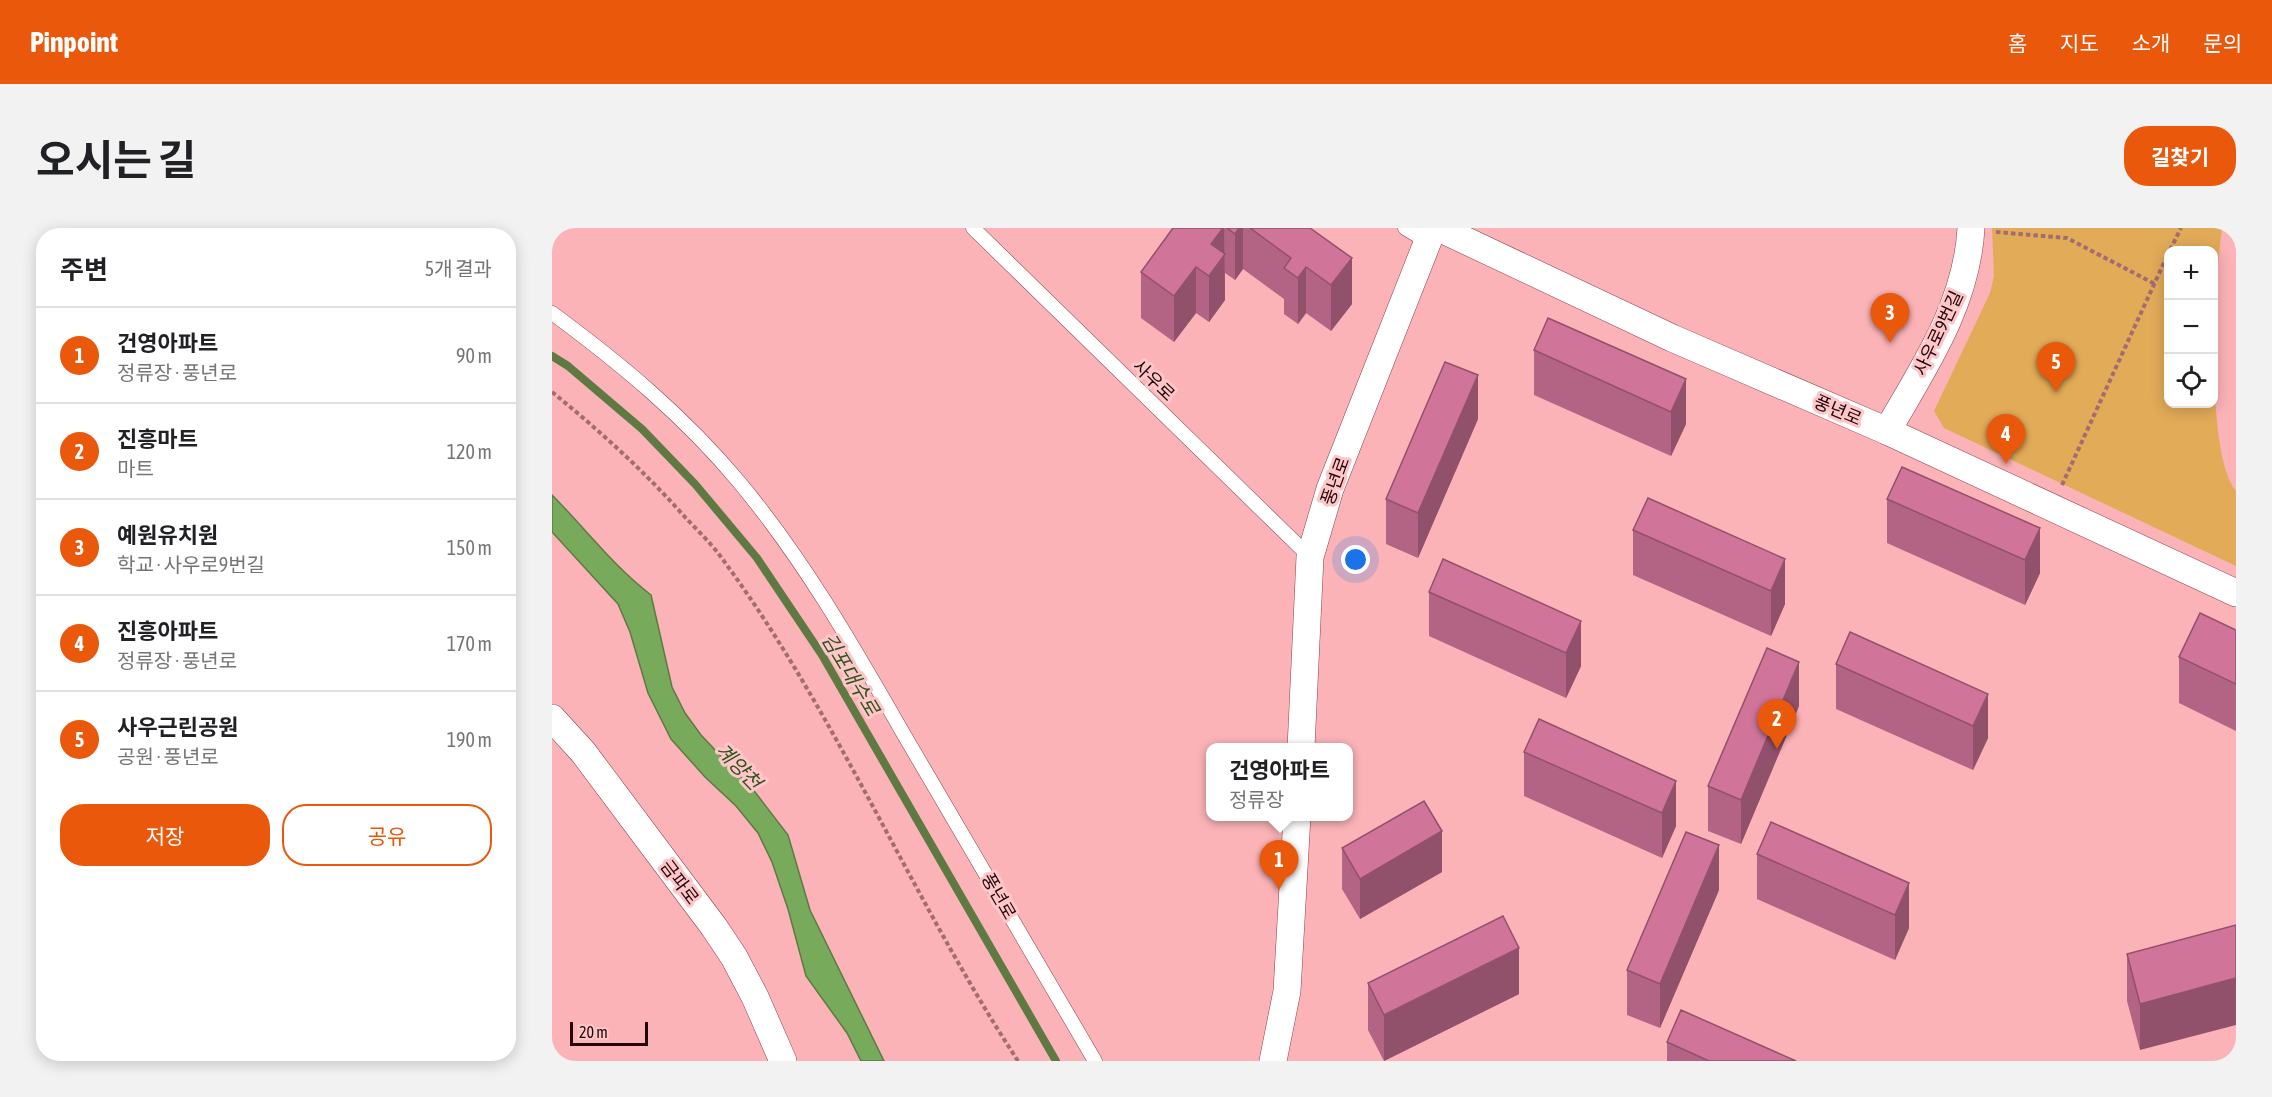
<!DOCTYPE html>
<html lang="ko">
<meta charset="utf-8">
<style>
:root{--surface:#fff;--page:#f2f2f2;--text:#202124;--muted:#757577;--line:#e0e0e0;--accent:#ea580c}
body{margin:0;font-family:"Asap Condensed","Noto Sans KR",sans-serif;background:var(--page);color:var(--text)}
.controls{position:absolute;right:18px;top:18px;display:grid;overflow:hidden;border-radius:12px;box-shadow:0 3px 15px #0003}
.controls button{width:54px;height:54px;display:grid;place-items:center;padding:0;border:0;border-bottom:2px solid var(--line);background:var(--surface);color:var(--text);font:30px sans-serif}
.scale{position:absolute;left:18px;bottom:15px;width:78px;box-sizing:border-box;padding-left:6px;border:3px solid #240609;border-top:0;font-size:16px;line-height:21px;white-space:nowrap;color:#240609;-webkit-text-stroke:4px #fdc6c8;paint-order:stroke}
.you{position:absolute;left:804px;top:332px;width:21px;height:21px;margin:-15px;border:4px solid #fff;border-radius:50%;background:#1a73e8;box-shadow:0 0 0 9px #1a73e833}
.badge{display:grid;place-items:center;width:39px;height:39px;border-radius:50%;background:var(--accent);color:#fff;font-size:20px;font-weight:700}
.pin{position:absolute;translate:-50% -50px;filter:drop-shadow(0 2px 3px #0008)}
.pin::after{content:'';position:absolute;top:32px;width:21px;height:18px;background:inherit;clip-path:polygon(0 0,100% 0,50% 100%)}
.popup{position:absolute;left:654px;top:515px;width:147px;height:78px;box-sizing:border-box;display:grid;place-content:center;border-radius:12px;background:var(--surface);filter:drop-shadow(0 2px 4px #0005);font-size:20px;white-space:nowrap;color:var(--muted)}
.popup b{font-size:22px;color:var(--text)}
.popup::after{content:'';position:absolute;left:50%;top:100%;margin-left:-12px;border:12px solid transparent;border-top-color:var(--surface)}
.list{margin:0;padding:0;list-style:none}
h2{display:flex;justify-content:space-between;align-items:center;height:78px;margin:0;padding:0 24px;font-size:26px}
h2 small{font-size:20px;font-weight:400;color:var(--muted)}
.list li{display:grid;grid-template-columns:39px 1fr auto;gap:18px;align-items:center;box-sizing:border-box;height:96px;padding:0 24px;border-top:2px solid var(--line)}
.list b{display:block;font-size:22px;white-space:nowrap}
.list p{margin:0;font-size:20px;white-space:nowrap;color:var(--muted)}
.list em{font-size:20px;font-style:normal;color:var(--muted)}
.actions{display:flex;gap:12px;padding:18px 24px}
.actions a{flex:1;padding:14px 0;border:2px solid var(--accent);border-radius:24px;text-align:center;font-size:21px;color:var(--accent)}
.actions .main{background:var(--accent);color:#fff}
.icon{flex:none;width:33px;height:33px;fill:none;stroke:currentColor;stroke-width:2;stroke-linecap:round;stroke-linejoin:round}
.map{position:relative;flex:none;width:1684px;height:833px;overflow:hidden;border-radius:24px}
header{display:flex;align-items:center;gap:36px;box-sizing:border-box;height:84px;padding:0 30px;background:var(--accent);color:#fff}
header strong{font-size:28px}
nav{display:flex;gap:33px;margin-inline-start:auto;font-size:21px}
.intro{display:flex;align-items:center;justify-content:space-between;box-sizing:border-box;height:144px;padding:0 36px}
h1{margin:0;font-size:42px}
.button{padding:15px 27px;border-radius:24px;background:var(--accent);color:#fff;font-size:21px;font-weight:700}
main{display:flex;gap:36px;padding:0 36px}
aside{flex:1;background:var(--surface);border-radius:24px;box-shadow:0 3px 15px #0003}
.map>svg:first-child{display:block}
.green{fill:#e2ab58}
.water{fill:#77ab5b;stroke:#5e7a42;stroke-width:1.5}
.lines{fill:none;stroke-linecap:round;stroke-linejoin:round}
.stream{stroke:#5e7a42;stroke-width:8}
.service-casing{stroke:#8d3f48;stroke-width:15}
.minor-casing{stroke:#8d3f48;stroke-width:28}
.path{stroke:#a36c70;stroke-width:4;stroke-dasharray:4.5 3;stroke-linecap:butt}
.service{stroke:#fff;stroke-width:14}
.minor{stroke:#fff;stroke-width:27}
.wall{fill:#b36484}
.shaded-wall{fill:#92516b}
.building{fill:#d07499;stroke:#92516b;stroke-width:1.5}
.labels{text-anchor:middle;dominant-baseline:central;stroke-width:6;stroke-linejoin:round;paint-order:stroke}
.street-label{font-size:18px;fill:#240609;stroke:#fdc6c8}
.water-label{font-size:20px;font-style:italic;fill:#31531c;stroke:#fdc6c8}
</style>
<header>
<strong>Pinpoint</strong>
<nav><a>홈</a><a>지도</a><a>소개</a><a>문의</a></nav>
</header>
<div class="intro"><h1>오시는 길</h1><a class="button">길찾기</a></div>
<main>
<aside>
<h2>주변<small>5개 결과</small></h2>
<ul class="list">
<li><span class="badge">1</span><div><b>건영아파트</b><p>정류장 · 풍년로</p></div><em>90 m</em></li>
<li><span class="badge">2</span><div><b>진흥마트</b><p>마트</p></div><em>120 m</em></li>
<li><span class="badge">3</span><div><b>예원유치원</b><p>학교 · 사우로9번길</p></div><em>150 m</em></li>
<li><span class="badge">4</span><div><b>진흥아파트</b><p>정류장 · 풍년로</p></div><em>170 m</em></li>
<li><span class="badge">5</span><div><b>사우근린공원</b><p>공원 · 풍년로</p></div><em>190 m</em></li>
</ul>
<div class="actions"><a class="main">저장</a><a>공유</a></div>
</aside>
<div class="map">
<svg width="1684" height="833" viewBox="0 0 1684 833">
<rect width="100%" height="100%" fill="#fbb3b7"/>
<!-- green -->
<path class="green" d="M1440,0H1670L1662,71V22H1616V176H1662V152C1664,181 1666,241 1684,263V338L1392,200L1382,183L1438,65L1442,48Z"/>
<!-- water -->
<path class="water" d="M0,267C33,300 61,338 99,367L120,459L133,485L149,507L203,564L236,607L258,682L332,833H309L295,805L254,748L236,681L220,634L206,605L184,578L153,549L119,511L96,465L78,404L66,376L0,304Z"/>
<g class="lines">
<!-- stream -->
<polyline class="stream" points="0,128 16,138 90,201 143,256 205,330 270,427 504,833"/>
<!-- service casing -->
<g class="service-casing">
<g id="service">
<polyline points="421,0 758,329"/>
<polyline points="853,0 876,14"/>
<path d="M0,85C69,136 132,188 187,254C252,332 301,418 351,505C415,614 479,724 543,833"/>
</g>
</g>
<!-- minor casing -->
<g class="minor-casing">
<g id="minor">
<polyline points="887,0 1120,110 1335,203 1684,365"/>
<path d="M1335,203C1372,139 1415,76 1419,0"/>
<polyline points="0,490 31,524 162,699 182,729 203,769 231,833"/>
<polyline points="749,520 758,329 778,261 881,0"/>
<polyline points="721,833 735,763 745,588"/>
</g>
</g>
<!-- path -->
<g class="path">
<polyline points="1444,4 1515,10 1603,56"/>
<polyline points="1618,22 1629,0"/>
<path d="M0,164C47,202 92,243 132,288C143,300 156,312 166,325C284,483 358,668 466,833"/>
<polyline points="1510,257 1616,26"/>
</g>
<!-- service -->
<use href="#service" class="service"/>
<!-- minor -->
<use href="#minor" class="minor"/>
</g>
<!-- wall -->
<g class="wall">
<polygon points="621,0 758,0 800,76 779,103 754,85 746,96 732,86 732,71 691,41 683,52 673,45 673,72 657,94 644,85 622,114 589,90 589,44"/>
<polygon points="982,122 1134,151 1134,196 1119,228 982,167"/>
<polygon points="926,191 866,330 834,316 834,271"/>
<polygon points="1335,271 1488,300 1488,345 1473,377 1335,315"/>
<polygon points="1081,302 1233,331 1233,376 1219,408 1081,347"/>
<polygon points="877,364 1029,393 1029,438 1014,470 877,408"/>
<polygon points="1684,402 1684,503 1627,475 1627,429"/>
<polygon points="1284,436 1436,466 1436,510 1421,542 1284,481"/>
<polygon points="1247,478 1189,616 1156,603 1156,558"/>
<polygon points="972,524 1124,553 1124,598 1110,630 972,568"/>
<polygon points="790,620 890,644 808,691 790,661"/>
<polygon points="1205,626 1357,655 1357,700 1343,732 1205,671"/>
<polygon points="1167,662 1108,800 1075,787 1075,742"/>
<polygon points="1684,697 1588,822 1575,773 1575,726"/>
<polygon points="816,755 967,766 832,833 816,802"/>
<polygon points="1115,814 1244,833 1115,833"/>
</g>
<!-- shaded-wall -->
<g class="shaded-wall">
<polygon points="671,0 672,0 673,72 657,94 657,48 659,16"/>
<polygon points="687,0 691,0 691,41 683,52 683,6"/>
<polygon points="800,30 800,76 779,103 779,57"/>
<polygon points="644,39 644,85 622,114 622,68"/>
<polygon points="754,39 754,85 746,96 746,50"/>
<polygon points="926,147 926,191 866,330 866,285"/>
<polygon points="1134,151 1134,196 1119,228 1119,184"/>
<polygon points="1488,300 1488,345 1473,377 1473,332"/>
<polygon points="1233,331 1233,376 1219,408 1219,363"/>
<polygon points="1029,393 1029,438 1014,470 1014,425"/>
<polygon points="1247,434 1247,478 1189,616 1189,572"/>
<polygon points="1436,466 1436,510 1421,542 1421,498"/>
<polygon points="1124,553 1124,598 1110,630 1110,585"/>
<polygon points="890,603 890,644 808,691 808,651"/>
<polygon points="1167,617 1167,662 1108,800 1108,756"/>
<polygon points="1357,655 1357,700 1343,732 1343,687"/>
<polygon points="967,720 967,766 832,833 832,787"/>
<polygon points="1684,750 1684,797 1588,822 1588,776"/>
</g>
<!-- building -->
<g class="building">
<polygon points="621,0 671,0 659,16 673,26 657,48 644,39 622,68 589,44"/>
<polygon points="675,0 687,0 683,6"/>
<polygon points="698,0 758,0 800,30 779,57 754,39 746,50 732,40 739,30"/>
<polygon points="996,90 1134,151 1119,184 982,122"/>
<polygon points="893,134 926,147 866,285 834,271"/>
<polygon points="1350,239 1488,300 1473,332 1335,271"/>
<polygon points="1096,270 1233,331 1219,363 1081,302"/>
<polygon points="891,331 1029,393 1014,425 877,364"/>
<polygon points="1648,385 1684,402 1684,456 1627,429"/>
<polygon points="1298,404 1436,466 1421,498 1284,436"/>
<polygon points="1215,420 1247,434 1189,572 1156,558"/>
<polygon points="987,491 1124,553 1110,585 972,524"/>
<polygon points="872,573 890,603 808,651 790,620"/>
<polygon points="1219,594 1357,655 1343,687 1205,626"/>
<polygon points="1134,604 1167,617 1108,756 1075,742"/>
<polygon points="951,688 967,720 832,787 816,755"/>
<polygon points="1684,697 1684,750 1588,776 1575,726"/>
<polygon points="1129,782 1244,833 1157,833 1115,814"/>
</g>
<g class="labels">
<!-- street labels -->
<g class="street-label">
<text transform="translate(1386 105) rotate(-65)">사우로9번길</text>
<text transform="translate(602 152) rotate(44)">사우로</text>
<text transform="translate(1286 182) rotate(23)">풍년로</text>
<text transform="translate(783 253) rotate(-70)">풍년로</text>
<text transform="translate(128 654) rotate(53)">금파로</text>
<text transform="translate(447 668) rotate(60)">풍년로</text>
</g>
<!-- water labels -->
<g class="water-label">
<text transform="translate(299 446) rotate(59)">김포대수로</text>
<text transform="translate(187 538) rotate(46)">계양천</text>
</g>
</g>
</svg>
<div class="controls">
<button>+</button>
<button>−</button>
<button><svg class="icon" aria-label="locate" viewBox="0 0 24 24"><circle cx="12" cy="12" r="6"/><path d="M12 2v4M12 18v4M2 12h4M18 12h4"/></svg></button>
</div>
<div class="scale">20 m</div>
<div class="you"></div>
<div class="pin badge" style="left:727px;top:662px">1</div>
<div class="popup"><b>건영아파트</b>정류장</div>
<div class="pin badge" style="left:1225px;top:521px">2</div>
<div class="pin badge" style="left:1338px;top:115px">3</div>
<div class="pin badge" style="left:1454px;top:236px">4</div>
<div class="pin badge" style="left:1504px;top:164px">5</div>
</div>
</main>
